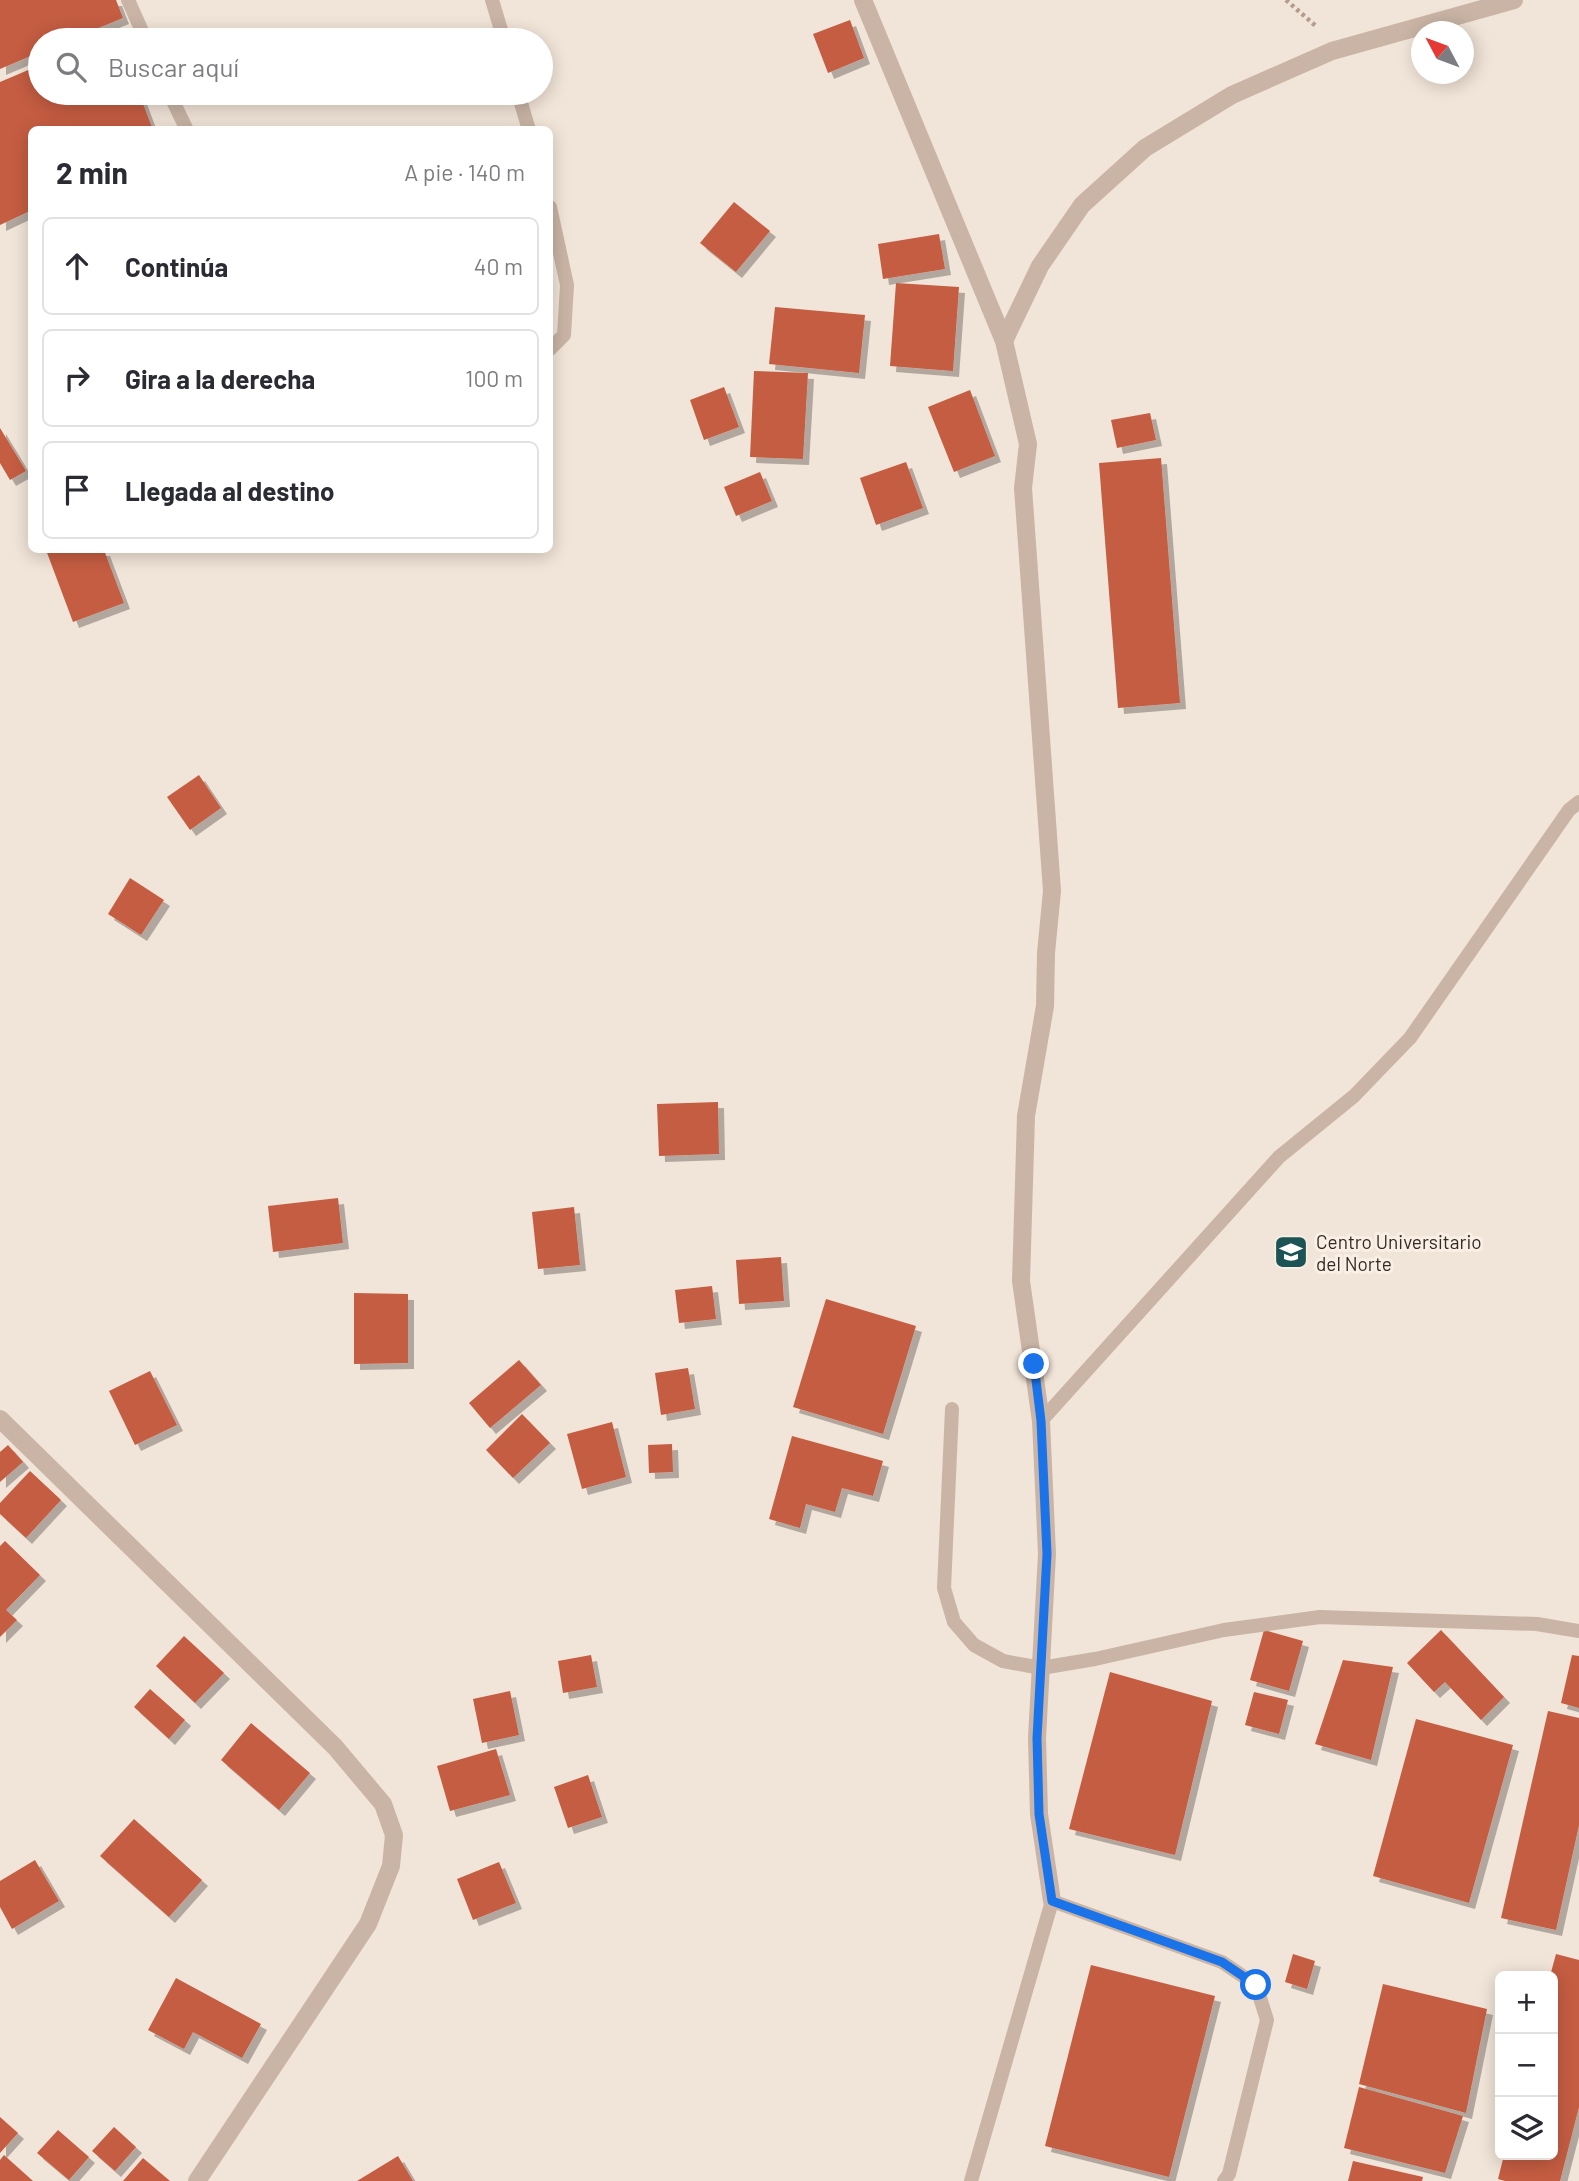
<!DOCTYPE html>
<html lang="es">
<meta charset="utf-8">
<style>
:root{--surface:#fff;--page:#f7f7f7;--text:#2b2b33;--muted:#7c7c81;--line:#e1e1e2}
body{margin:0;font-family:Barlow,sans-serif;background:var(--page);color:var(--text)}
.controls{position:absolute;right:21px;bottom:21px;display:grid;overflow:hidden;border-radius:10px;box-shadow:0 4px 18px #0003}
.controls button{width:63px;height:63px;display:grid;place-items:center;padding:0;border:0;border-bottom:2px solid var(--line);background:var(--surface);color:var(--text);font:35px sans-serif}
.compass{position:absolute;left:1411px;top:21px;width:63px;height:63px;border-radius:50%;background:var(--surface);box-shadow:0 4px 18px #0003;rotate:311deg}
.stop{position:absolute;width:21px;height:21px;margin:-16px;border:5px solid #1a73e8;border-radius:50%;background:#fff}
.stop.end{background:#1a73e8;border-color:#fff;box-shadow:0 2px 7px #0008}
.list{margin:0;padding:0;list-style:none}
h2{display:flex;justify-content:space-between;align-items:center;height:91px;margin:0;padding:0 28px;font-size:30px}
h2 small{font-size:23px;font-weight:400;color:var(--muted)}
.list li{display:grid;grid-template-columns:46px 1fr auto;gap:21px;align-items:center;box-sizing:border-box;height:98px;margin:0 14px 14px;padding:0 14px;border:2px solid var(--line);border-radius:10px}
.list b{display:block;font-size:26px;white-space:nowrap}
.list em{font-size:23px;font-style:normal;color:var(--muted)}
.icon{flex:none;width:38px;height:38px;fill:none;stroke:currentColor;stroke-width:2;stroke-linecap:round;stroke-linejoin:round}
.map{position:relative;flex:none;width:1579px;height:2181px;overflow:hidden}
.search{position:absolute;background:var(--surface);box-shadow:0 4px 18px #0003;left:28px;top:28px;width:525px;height:77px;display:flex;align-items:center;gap:18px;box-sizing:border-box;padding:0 24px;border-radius:38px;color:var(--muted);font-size:26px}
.panel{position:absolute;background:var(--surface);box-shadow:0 4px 18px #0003;left:28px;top:126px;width:525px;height:427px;border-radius:10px}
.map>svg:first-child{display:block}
.building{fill:#c55d42;filter:url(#shadow)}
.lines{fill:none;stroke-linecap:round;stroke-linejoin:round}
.path{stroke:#b49d8f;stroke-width:4.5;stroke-dasharray:3.5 3.5;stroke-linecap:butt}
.service{stroke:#c9b4a5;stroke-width:14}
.minor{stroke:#c9b4a5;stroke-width:18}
.route{stroke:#1a73e8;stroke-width:9}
.labels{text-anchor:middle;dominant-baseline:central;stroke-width:6;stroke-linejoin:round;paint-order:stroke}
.poi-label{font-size:19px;fill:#342a26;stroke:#f9efe4;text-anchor:start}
</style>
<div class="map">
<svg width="1579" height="2181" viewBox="0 0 1579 2181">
<defs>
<filter id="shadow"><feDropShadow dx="6" dy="6" stdDeviation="0" flood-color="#0004"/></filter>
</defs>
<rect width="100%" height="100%" fill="#f1e4d8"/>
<!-- building -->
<g class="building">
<polygon points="0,0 116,0 123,18 69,40 40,40 40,52 0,69"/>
<polygon points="850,20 864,58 828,73 813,34"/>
<polygon points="40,65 40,93 139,93 153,130 32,130 32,210 0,225 0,82"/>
<polygon points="734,202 770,231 736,272 700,243"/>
<polygon points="939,234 945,269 883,279 878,244"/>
<polygon points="896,283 959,287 953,371 890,366"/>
<polygon points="775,307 865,315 859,373 769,364"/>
<polygon points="754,371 808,373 803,459 750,457"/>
<polygon points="724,387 739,427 704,440 690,400"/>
<polygon points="970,390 995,456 954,472 928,407"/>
<polygon points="1150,413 1156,440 1117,448 1111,420"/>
<polygon points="0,428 26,471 10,480 0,463"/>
<polygon points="1161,458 1180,703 1118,708 1099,463"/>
<polygon points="906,462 923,508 876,525 860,478"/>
<polygon points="760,472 772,501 736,516 724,487"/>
<polygon points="46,550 104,550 124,603 73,622"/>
<polygon points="199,775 221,808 190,830 167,797"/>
<polygon points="130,878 164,900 141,935 108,914"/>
<polygon points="718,1102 719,1154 659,1156 657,1104"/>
<polygon points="338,1198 343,1243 273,1252 268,1206"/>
<polygon points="574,1207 580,1265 538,1269 532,1212"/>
<polygon points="781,1257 784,1301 739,1304 736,1260"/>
<polygon points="712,1286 716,1319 679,1323 675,1290"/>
<polygon points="354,1293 408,1294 408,1363 354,1364"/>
<polygon points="826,1299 916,1326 883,1434 793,1407"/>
<polygon points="519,1360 541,1385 490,1428 469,1403"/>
<polygon points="688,1368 695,1409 661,1415 655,1373"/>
<polygon points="150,1371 177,1425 135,1445 109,1391"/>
<polygon points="522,1414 550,1443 513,1478 486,1450"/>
<polygon points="612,1422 626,1477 582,1489 567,1434"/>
<polygon points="792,1436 883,1461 873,1496 842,1488 835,1512 806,1504 800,1528 769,1519"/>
<polygon points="672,1444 673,1472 649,1473 648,1445"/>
<polygon points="8,1445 23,1462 0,1482 0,1452"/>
<polygon points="30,1471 61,1500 26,1538 0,1514 0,1503"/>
<polygon points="5,1541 40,1575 6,1610 17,1620 0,1637 0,1546"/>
<polygon points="1264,1630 1303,1641 1289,1691 1250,1680"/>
<polygon points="1441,1630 1504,1697 1481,1720 1445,1682 1434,1692 1407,1663"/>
<polygon points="184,1636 224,1673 195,1703 156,1666"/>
<polygon points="591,1655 597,1687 563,1693 558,1661"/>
<polygon points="1572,1655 1579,1656 1579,1708 1561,1703"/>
<polygon points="1343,1660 1393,1667 1371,1760 1315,1744"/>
<polygon points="1110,1672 1212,1701 1175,1855 1069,1829"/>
<polygon points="150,1689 185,1720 169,1739 134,1707"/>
<polygon points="510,1691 519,1735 482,1743 473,1699"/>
<polygon points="1254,1692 1288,1700 1279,1734 1245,1725"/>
<polygon points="1548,1711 1579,1718 1579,1825 1556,1930 1501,1918"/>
<polygon points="1416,1719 1513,1745 1469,1903 1373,1876"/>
<polygon points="251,1723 310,1773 279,1810 221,1760"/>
<polygon points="496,1749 510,1795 450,1811 437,1766"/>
<polygon points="588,1775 602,1817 568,1828 554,1787"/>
<polygon points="134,1819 202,1880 169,1917 100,1856"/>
<polygon points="35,1860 59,1901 12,1929 0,1907 0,1881"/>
<polygon points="499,1862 516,1903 473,1920 457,1879"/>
<polygon points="1293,1954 1315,1961 1307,1989 1285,1982"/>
<polygon points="1556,1954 1579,1960 1579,2107 1560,2181 1505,2181 1498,2179 1504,2155 1553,2155 1553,1976 1550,1976"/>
<polygon points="1091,1965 1215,1996 1169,2177 1045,2146"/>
<polygon points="176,1978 261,2024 242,2058 193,2032 184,2049 148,2030"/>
<polygon points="1383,1984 1487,2009 1466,2113 1359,2084"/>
<polygon points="1359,2087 1463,2116 1445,2173 1344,2148"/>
<polygon points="0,2117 18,2133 0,2153"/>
<polygon points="114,2127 136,2147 115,2171 92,2151"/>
<polygon points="58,2130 89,2157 69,2180 37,2153"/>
<polygon points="4,2155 33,2181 0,2181 0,2160"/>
<polygon points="398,2156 413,2181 357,2181"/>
<polygon points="143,2158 170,2181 123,2181"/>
<polygon points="1353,2161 1423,2177 1422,2181 1348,2181"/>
</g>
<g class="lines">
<!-- path -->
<polyline class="path" points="1286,0 1317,27"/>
<!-- service -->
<g class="service">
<polyline points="128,0 146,40"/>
<polyline points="492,0 504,40"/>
<polyline points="169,93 187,130"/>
<polyline points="518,93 529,130"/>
<polyline points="550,207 567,285 564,335 550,349"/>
<polyline points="952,1409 944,1588 954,1622 974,1645 1003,1661 1041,1668 1095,1659 1224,1630 1320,1617 1537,1624 1579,1631"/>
<polyline points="1041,1421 1279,1157 1354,1096 1410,1038 1569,810 1579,802"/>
<polyline points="971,2181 1052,1901 1222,1962 1256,1985 1267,2020 1229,2174 1224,2181"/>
</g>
<!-- minor -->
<g class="minor">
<polyline points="863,0 1004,341 1028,444 1023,488 1052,891 1046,953 1045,1006 1026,1116 1021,1281 1041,1421 1047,1554 1037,1738 1039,1814 1052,1901"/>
<polyline points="1004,341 1040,266 1082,205 1145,148 1232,95 1332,51 1514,0"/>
<polyline points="0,1419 335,1747 383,1804 394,1835 391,1866 368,1924 197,2181"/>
</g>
</g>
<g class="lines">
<!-- route -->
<polyline class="route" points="1034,1364 1041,1421 1047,1554 1037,1738 1039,1814 1052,1901 1222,1962 1256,1985"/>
</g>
<!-- icons -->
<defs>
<g id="university-square" transform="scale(1.75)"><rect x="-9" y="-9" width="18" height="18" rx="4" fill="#1c5355" stroke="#f9efe4"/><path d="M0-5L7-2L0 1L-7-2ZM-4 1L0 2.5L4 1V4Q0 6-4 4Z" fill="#fff"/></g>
</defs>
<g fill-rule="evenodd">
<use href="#university-square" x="1291" y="1252"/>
</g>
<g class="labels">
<!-- poi labels -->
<g class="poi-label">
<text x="1316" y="1241">Centro Universitario<tspan x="1316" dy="22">del Norte</tspan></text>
</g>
</g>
</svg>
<div class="controls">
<button>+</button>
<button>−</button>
<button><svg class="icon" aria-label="layers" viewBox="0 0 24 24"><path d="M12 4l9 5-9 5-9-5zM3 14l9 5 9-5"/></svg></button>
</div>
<svg class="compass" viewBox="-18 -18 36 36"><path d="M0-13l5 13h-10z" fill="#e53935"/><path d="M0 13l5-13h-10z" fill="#7c7c81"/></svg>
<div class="stop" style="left:1256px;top:1985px"></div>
<div class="stop end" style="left:1034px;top:1364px"></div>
<div class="search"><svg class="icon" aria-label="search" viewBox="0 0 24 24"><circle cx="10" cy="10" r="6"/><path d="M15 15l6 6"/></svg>Buscar aquí</div>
<section class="panel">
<h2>2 min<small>A pie · 140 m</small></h2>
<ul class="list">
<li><svg class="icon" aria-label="ahead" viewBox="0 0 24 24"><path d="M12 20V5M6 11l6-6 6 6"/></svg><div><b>Continúa</b></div><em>40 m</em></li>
<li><svg class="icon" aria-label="right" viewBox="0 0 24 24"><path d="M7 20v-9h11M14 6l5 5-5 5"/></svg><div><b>Gira a la derecha</b></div><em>100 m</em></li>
<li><svg class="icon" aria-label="arrive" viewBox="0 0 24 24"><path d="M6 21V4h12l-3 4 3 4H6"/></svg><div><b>Llegada al destino</b></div></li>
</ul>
</section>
</div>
